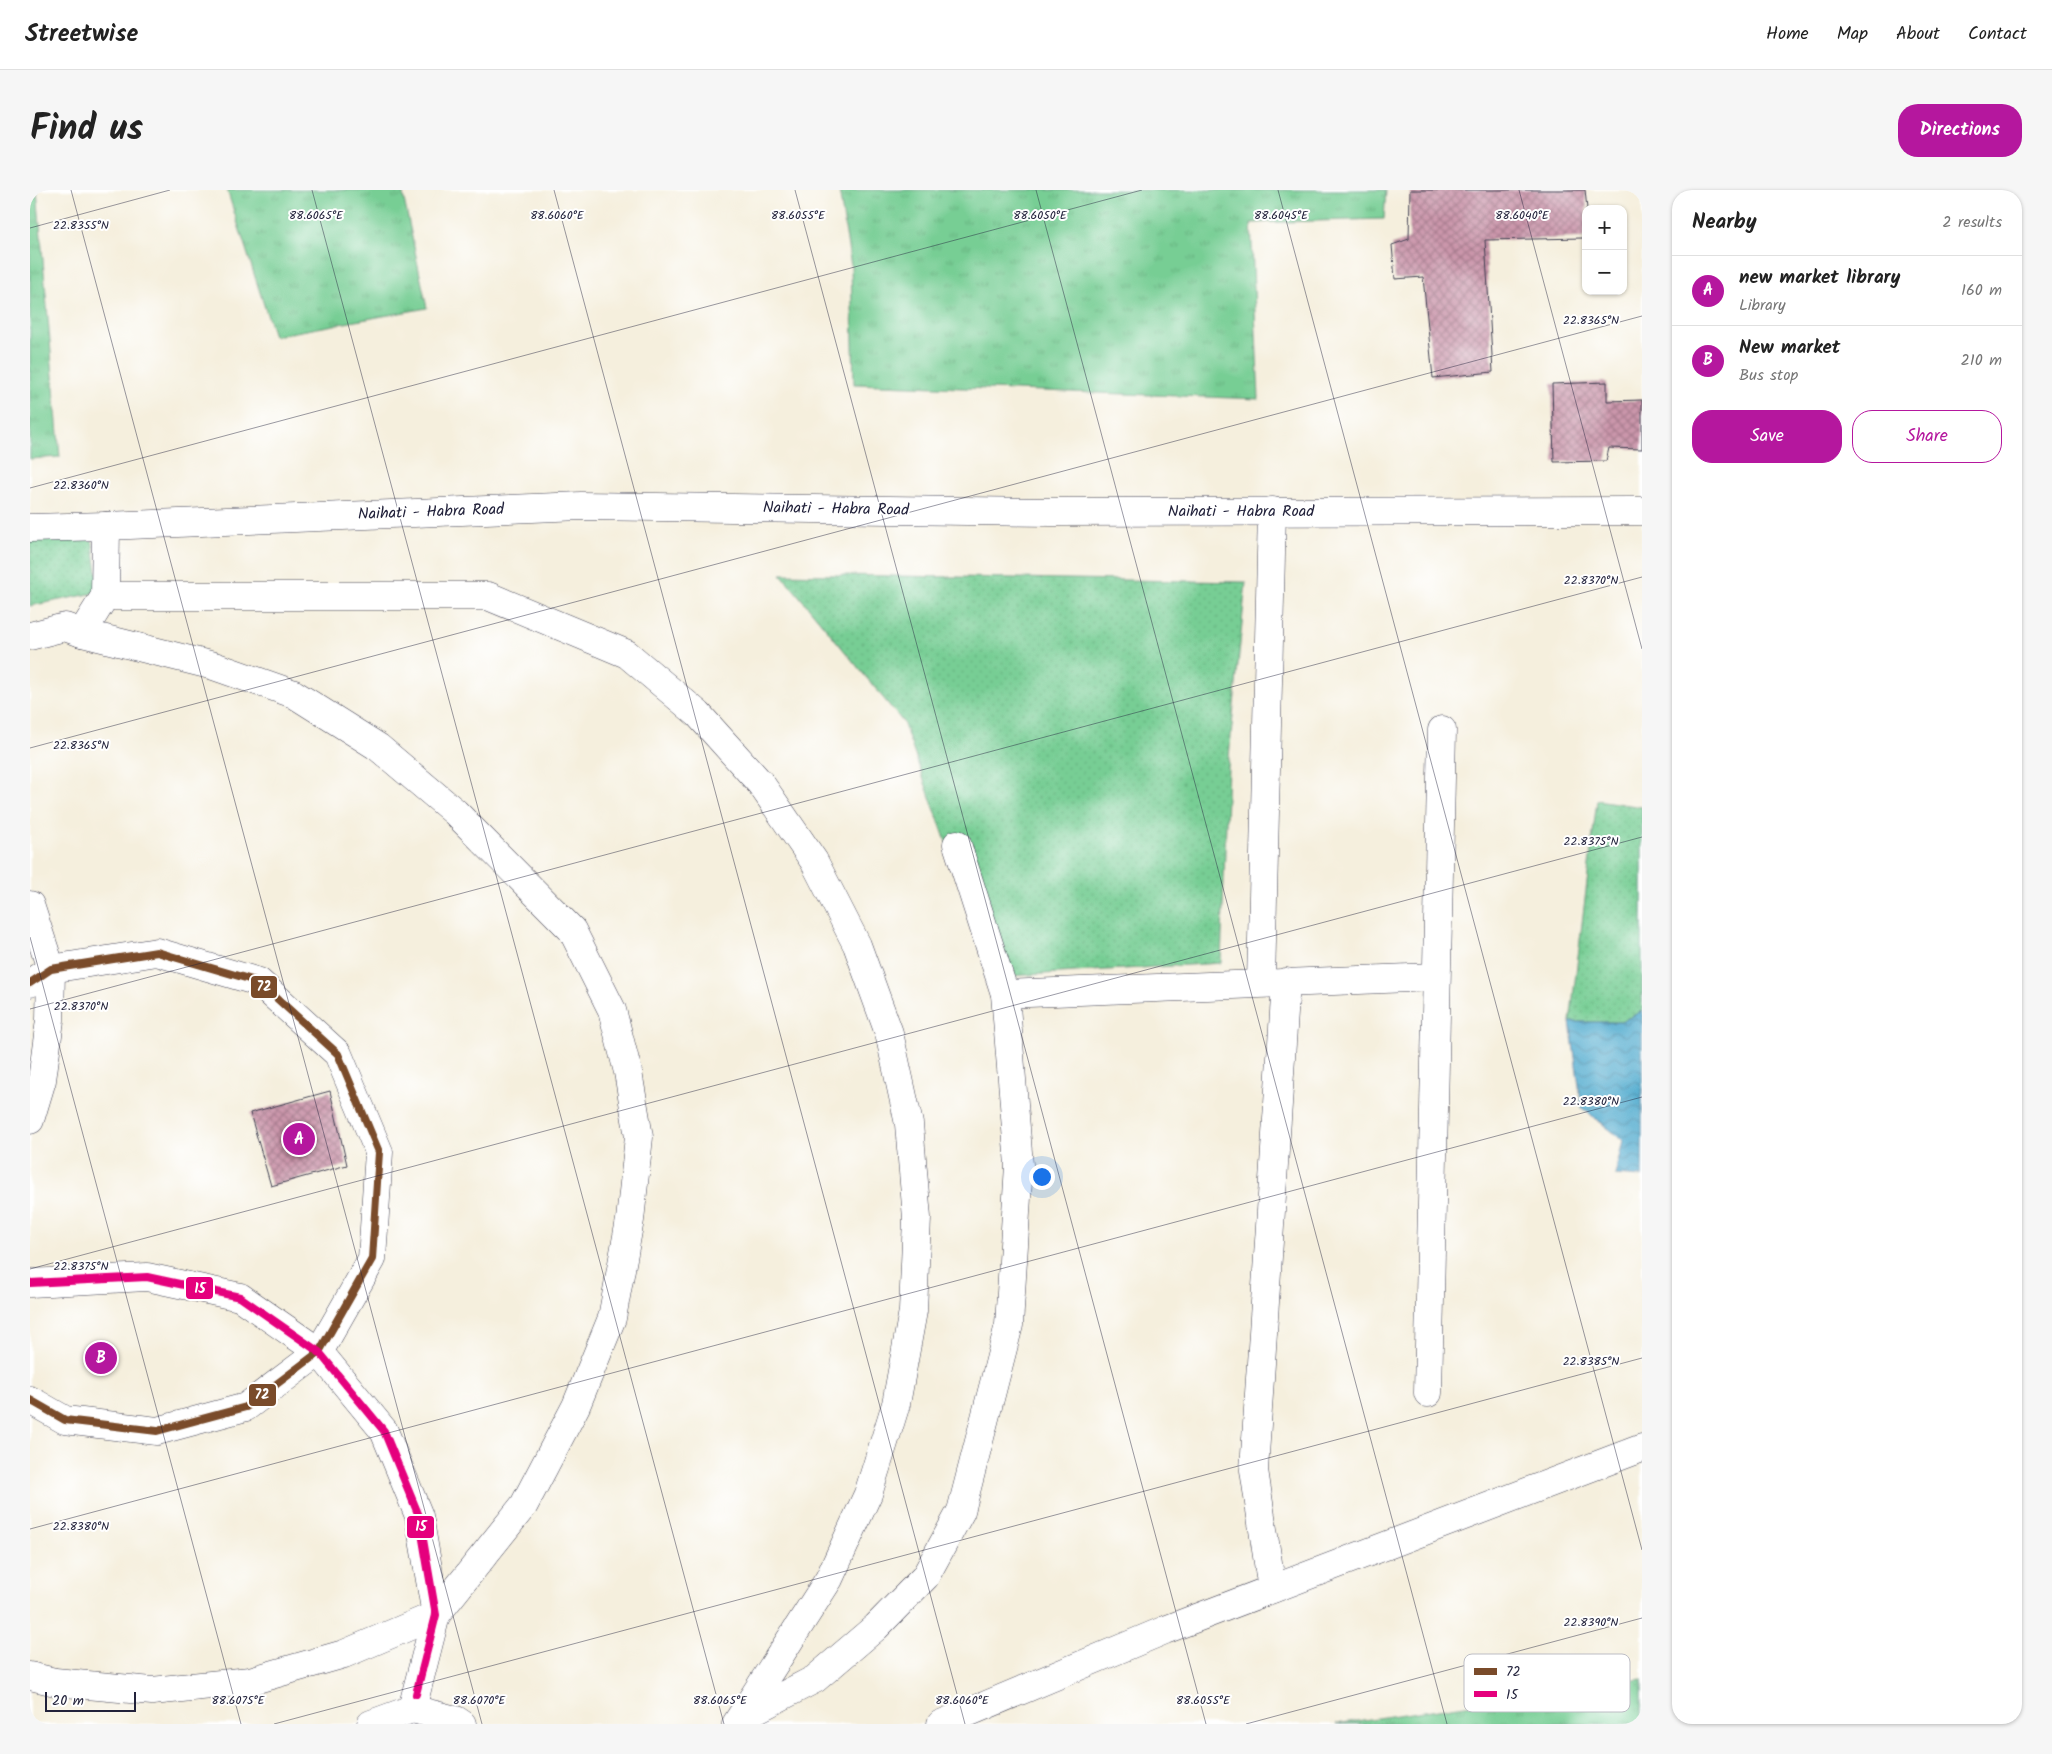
<!DOCTYPE html>
<meta charset="utf-8">
<style>
:root{--surface:#fff;--page:#f6f6f6;--text:#222;--muted:#767676;--line:#e0e0e0;--accent:#b5179e}
body{margin:0;font-family:Kalam,sans-serif;background:var(--page);color:var(--text)}
.controls{position:absolute;right:15px;top:15px;display:grid;overflow:hidden;border-radius:10px;box-shadow:0 1px 4px #0004}
.controls button{width:45px;height:45px;display:grid;place-items:center;padding:0;border:0;border-bottom:1px solid var(--line);background:var(--surface);color:var(--text);font:25px sans-serif}
.scale{position:absolute;left:15px;bottom:12px;width:91px;box-sizing:border-box;padding-left:5px;border:2px solid #22223b;border-top:0;font-size:14px;line-height:18px;white-space:nowrap;color:#22223b;-webkit-text-stroke:4px #fff;paint-order:stroke}
.you{position:absolute;left:1011px;top:986px;width:18px;height:18px;margin:-12px;border:4px solid #fff;border-radius:50%;background:#1a73e8;box-shadow:0 0 0 8px #1a73e833}
.badge{display:grid;place-items:center;width:32px;height:32px;border-radius:50%;background:var(--accent);color:#fff;font-size:16px;font-weight:700}
.pin{position:absolute;translate:-50% -50%;border:2px solid #fff;box-shadow:0 1px 5px #0006}
.list{margin:0;padding:0;list-style:none}
h2{display:flex;justify-content:space-between;align-items:center;height:65px;margin:0;padding:0 20px;font-size:21px}
h2 small{font-size:16px;font-weight:400;color:var(--muted)}
.list li{display:grid;grid-template-columns:32px 1fr auto;gap:15px;align-items:center;box-sizing:border-box;height:70px;padding:0 20px;border-top:1px solid var(--line)}
.list b{display:block;font-size:19px;white-space:nowrap}
.list p{margin:0;font-size:16px;white-space:nowrap;color:var(--muted)}
.list em{font-size:16px;font-style:normal;color:var(--muted)}
.actions{display:flex;gap:10px;padding:15px 20px}
.actions a{flex:1;padding:11px 0;border:1px solid var(--accent);border-radius:20px;text-align:center;font-size:18px;color:var(--accent)}
.actions .main{background:var(--accent);color:#fff}
.map{position:relative;flex:none;width:1612px;height:1534px;overflow:hidden;border-radius:20px}
header{display:flex;align-items:center;gap:30px;box-sizing:border-box;height:70px;padding:0 25px;background:var(--surface);border-bottom:1px solid var(--line)}
header strong{font-size:24px}
nav{display:flex;gap:28px;margin-inline-start:auto;font-size:18px}
.intro{display:flex;align-items:center;justify-content:space-between;box-sizing:border-box;height:120px;padding:0 30px}
h1{margin:0;font-size:35px}
.button{padding:12px 22px;border-radius:20px;background:var(--accent);color:#fff;font-size:18px;font-weight:700}
main{display:flex;gap:30px;padding:0 30px}
aside{flex:1;background:var(--surface);border-radius:20px;box-shadow:0 1px 4px #0004}
.map>svg:first-child{display:block}
.grass{fill:url(#grass-tufts);stroke:#4c7868}
.park{fill:url(#park-dots);stroke:#4c7868}
.water{fill:url(#water-waves);stroke:#396684}
.building{fill:url(#building-cross-hatch)}
.lines{fill:none;stroke-linecap:round;stroke-linejoin:round}
.minor-casing{stroke:#424153;stroke-width:29}
.secondary-casing{stroke:#424153;stroke-width:29}
.minor{stroke:#fff;stroke-width:28}
.secondary{stroke:#fff;stroke-width:28}
.bus-1-casing{stroke:#fff;stroke-width:11}
.bus-2-casing{stroke:#fff;stroke-width:11}
.bus-1{stroke:#7a4b2a;stroke-width:8}
.bus-2{stroke:#e5007d;stroke-width:8}
.ticks{fill:none;stroke:#22223b;stroke-width:1;stroke-opacity:0.45}
.labels{text-anchor:middle;dominant-baseline:central;stroke-width:4;stroke-linejoin:round;paint-order:stroke}
.street-label{font-size:16px;fill:#22223b;stroke:#fff}
.key{fill:#fff;stroke:#bdbdc4;stroke-width:1}
.key-label{font-size:14px;fill:#22223b}
.ticks-label{font-size:12px;text-anchor:middle;fill:#22223b;stroke:#fff;stroke-width:4;stroke-linejoin:round;paint-order:stroke}
.line-badge{stroke:#fff;stroke-width:2}
.badge-label{font-size:14px;text-anchor:middle;font-weight:bold;fill:#fff}
</style>
<header>
<strong>Streetwise</strong>
<nav><a>Home</a><a>Map</a><a>About</a><a>Contact</a></nav>
</header>
<div class="intro"><h1>Find us</h1><a class="button">Directions</a></div>
<main>
<div class="map">
<svg width="1612" height="1534" viewBox="0 0 1612 1534">
<defs>
<pattern id="grass-tufts" width="24" height="20" patternUnits="userSpaceOnUse" patternTransform="scale(1.25)"><rect width="24" height="20" fill="#77ce94"/><path d="M3 7l-1-3M5 7V3M7 7l1-3M15 17l-1-3M17 17v-4M19 17l1-3" fill="none" stroke="#67b180"/></pattern>
<pattern id="park-dots" width="8" height="8" patternUnits="userSpaceOnUse" patternTransform="scale(1.25)"><rect width="8" height="8" fill="#77ce94"/><path d="M2 2h.1M6 6h.1" fill="none" stroke="#67b180" stroke-width="1.8" stroke-linecap="round"/></pattern>
<pattern id="water-waves" width="16" height="10" patternUnits="userSpaceOnUse" patternTransform="scale(1.25)"><rect width="16" height="10" fill="#50aace"/><path d="M0 5q4-4 8 0t8 0" fill="none" stroke="#428aa8"/></pattern>
<pattern id="building-cross-hatch" width="8" height="8" patternUnits="userSpaceOnUse" patternTransform="scale(1.25)"><rect width="8" height="8" fill="#cb96ab"/><path d="M0 0l8 8M0 8l8-8" fill="none" stroke="#a47a8c"/></pattern>
</defs>
<rect width="100%" height="100%" fill="#fff"/>
<filter id="ink" filterUnits="userSpaceOnUse"><feTurbulence type="fractalNoise" baseFrequency=".02" numOctaves="2"/><feDisplacementMap in="SourceGraphic" scale="10" xChannelSelector="R" yChannelSelector="G"/><feConvolveMatrix kernelMatrix="1 2 1 2 8 2 1 2 1" color-interpolation-filters="sRGB"/></filter>
<filter id="wash" filterUnits="userSpaceOnUse"><feTurbulence type="fractalNoise" baseFrequency=".0096" numOctaves="4" result="noise"/><feDisplacementMap in="SourceGraphic" scale="20" xChannelSelector="R" yChannelSelector="G"/><feGaussianBlur stdDeviation="1.12" result="paint"/><feColorMatrix in="noise" values="0 0 0 0 0 0 0 0 0 0 0 0 0 0 0 0 0 1.4 0 .05"/><feComposite in="paint" operator="in"/></filter>
<g filter="url(#wash)">
<rect width="100%" height="100%" fill="#f5efdd"/>
<!-- grass -->
<g class="grass">
<polygon points="0,0 7,0 30,267 0,269"/>
<polygon points="197,0 372,0 397,118 244,146"/>
<polygon points="809,0 1356,0 1354,29 1221,33 1229,209 824,194 821,76"/>
<polygon points="1612,1489 1612,1534 1306,1534"/>
</g>
<!-- park -->
<g class="park">
<polygon points="60,335 70,402 0,416 0,337"/>
<polygon points="751,384 1216,392 1198,577 1191,773 965,787 873,532"/>
<polygon points="1567,610 1612,617 1612,821 1591,832 1540,832"/>
</g>
<!-- water -->
<polygon class="water" points="1612,821 1612,987 1585,985 1593,950 1552,918 1540,832 1591,832"/>
<g id="blocks">
<!-- building -->
<g class="building">
<polygon points="1380,0 1555,0 1557,19 1556,19 1556,39 1553,48 1455,50 1463,182 1403,188 1393,87 1365,89 1362,55 1379,49"/>
<polygon points="1577,192 1577,211 1612,210 1612,259 1579,258 1576,271 1524,272 1522,194"/>
<polygon points="300,901 317,975 241,996 220,923"/>
</g>
</g>
</g>
<g filter="url(#ink)">
<use href="#blocks" fill-opacity="0" stroke="#424153" stroke-width="1"/>
<g class="lines">
<!-- minor casing -->
<g class="minor-casing">
<g id="minor">
<polyline points="75,406 458,406 597,464 668,524 731,594 784,671 827,755 859,843 879,934 887,1028 883,1121 866,1214 838,1304 799,1389 706,1534"/>
<polyline points="0,446 35,437 52,443 75,406 76,336"/>
<polyline points="0,715 21,779 20,830 12,890 0,930"/>
<polyline points="0,793 21,779 127,762 229,792 308,864 349,962 342,1069 289,1162 216,1217 127,1241 35,1230 0,1210"/>
<polyline points="1231,793 1242,321"/>
<polyline points="975,804 1405,787"/>
<polyline points="0,1093 117,1087 210,1107 289,1162 354,1241 389,1326 406,1425 382,1519"/>
<polyline points="1398,1203 1412,540"/>
<polyline points="1242,1399 1224,1280 1256,792"/>
<polyline points="0,1486 25,1492 122,1501 220,1491 314,1464 406,1425 494,1315 546,1216 582,1128 600,1030 609,947 598,882 582,820 542,740 425,622 348,557 264,504 184,476 52,443"/>
<polyline points="382,1519 426,1530 432,1534"/>
<polyline points="712,1527 785,1489 846,1437 895,1387 931,1321 979,1135 989,975 975,804 927,654"/>
<polyline points="341,1534 382,1519"/>
<polyline points="911,1534 1135,1440 1612,1258"/>
</g>
</g>
<!-- secondary casing -->
<g class="secondary-casing">
<polyline id="secondary" points="0,338 76,336 551,316 1022,322 1612,321"/>
</g>
<!-- minor -->
<use href="#minor" class="minor"/>
<!-- secondary -->
<use href="#secondary" class="secondary"/>
<!-- bus-1 casing -->
<g class="bus-1-casing">
<polyline id="bus-1" points="0,793 21,779 127,762 229,792 308,864 349,962 342,1069 289,1162 216,1217 127,1241 35,1230 0,1210"/>
</g>
<!-- bus-2 casing -->
<g class="bus-2-casing">
<polyline id="bus-2" points="0,1093 117,1087 210,1107 289,1162 354,1241 389,1326 406,1425 386,1504"/>
</g>
<!-- bus-1 -->
<use href="#bus-1" class="bus-1"/>
<!-- bus-2 -->
<use href="#bus-2" class="bus-2"/>
</g>
</g>
<!-- ticks -->
<path class="ticks" d="M41,0L452,1534M282,0L694,1534M524,0L935,1534M765,0L1176,1534M1006,0L1417,1534M1248,0L1612,1360M1489,0L1612,459M0,38L140,0M0,298L1112,0M0,558L1612,126M0,747L211,1534M0,819L1612,387M0,1079L1612,647M0,1339L1612,907M244,1534L1612,1168M1216,1534L1612,1428"/>
<g class="labels">
<!-- street labels -->
<g class="street-label">
<text transform="translate(806 319) rotate(1)">Naihati - Habra Road</text>
<text x="1211" y="321">Naihati - Habra Road</text>
<text transform="translate(401 322) rotate(-2)">Naihati - Habra Road</text>
</g>
</g>
<!-- legend -->
<rect x="1434" y="1464" width="166" height="58" rx="8" class="key"/>
<rect x="1444" y="1478" width="23" height="7" fill="#7a4b2a"/>
<rect x="1444" y="1501" width="23" height="6" fill="#e5007d"/>
<g class="key-label">
<text x="1476" y="1486">72</text>
<text x="1476" y="1509">15</text>
</g>
<g class="ticks-label">
<text x="286" y="29">88.6065°E</text>
<text x="527" y="29">88.6060°E</text>
<text x="768" y="29">88.6055°E</text>
<text x="1010" y="29">88.6050°E</text>
<text x="1251" y="29">88.6045°E</text>
<text x="1492" y="29">88.6040°E</text>
<text x="51" y="39">22.8355°N</text>
<text x="1561" y="134">22.8365°N</text>
<text x="51" y="299">22.8360°N</text>
<text x="1561" y="394">22.8370°N</text>
<text x="51" y="559">22.8365°N</text>
<text x="1561" y="655">22.8375°N</text>
<text x="51" y="820">22.8370°N</text>
<text x="1561" y="915">22.8380°N</text>
<text x="51" y="1080">22.8375°N</text>
<text x="1561" y="1175">22.8385°N</text>
<text x="51" y="1340">22.8380°N</text>
<text x="1561" y="1436">22.8390°N</text>
<text x="208" y="1514">88.6075°E</text>
<text x="449" y="1514">88.6070°E</text>
<text x="690" y="1514">88.6065°E</text>
<text x="932" y="1514">88.6060°E</text>
<text x="1173" y="1514">88.6055°E</text>
</g>
<g class="line-badge">
<rect x="220" y="785" width="28" height="24" rx="5" fill="#7a4b2a"/>
<rect x="155" y="1086" width="29" height="24" rx="5" fill="#e5007d"/>
<rect x="218" y="1193" width="29" height="24" rx="5" fill="#7a4b2a"/>
<rect x="376" y="1325" width="29" height="24" rx="5" fill="#e5007d"/>
</g>
<g class="badge-label">
<text x="234" y="801">72</text>
<text x="170" y="1103">15</text>
<text x="232" y="1209">72</text>
<text x="391" y="1341">15</text>
</g>
</svg>
<div class="controls">
<button>+</button>
<button>−</button>
</div>
<div class="scale">20 m</div>
<div class="you"></div>
<div class="pin badge" style="left:269px;top:949px">A</div>
<div class="pin badge" style="left:71px;top:1168px">B</div>
</div>
<aside>
<h2>Nearby<small>2 results</small></h2>
<ul class="list">
<li><span class="badge">A</span><div><b>new market library</b><p>Library</p></div><em>160 m</em></li>
<li><span class="badge">B</span><div><b>New market</b><p>Bus stop</p></div><em>210 m</em></li>
</ul>
<div class="actions"><a class="main">Save</a><a>Share</a></div>
</aside>
</main>
